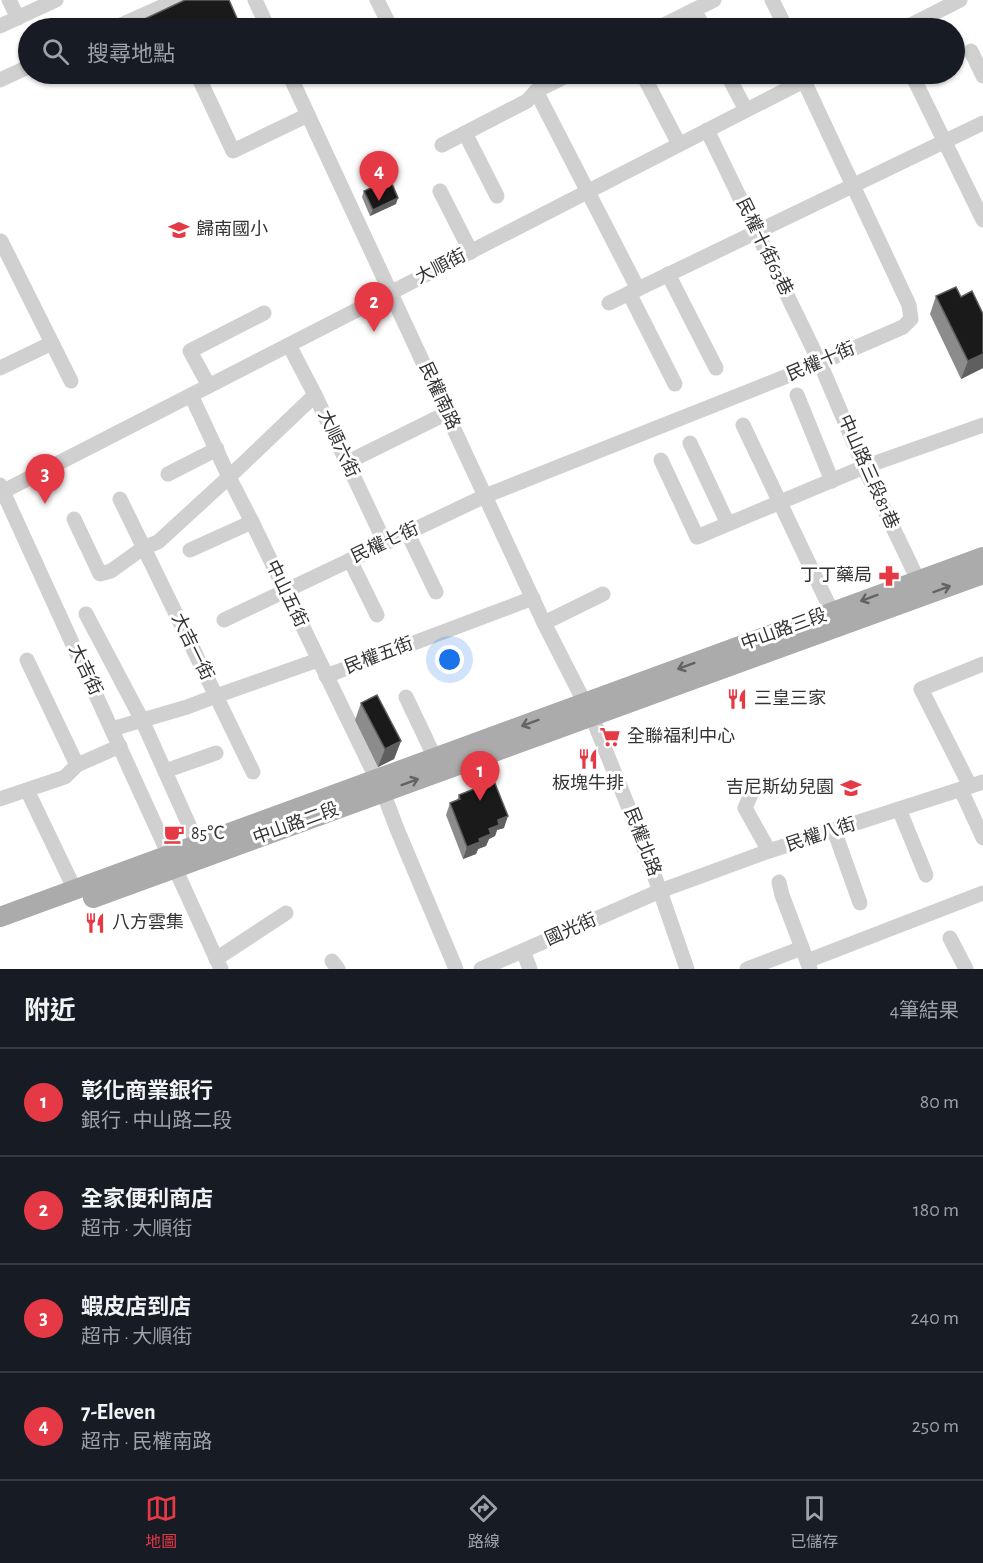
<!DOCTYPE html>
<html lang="zh-TW">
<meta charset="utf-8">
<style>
:root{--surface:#171b24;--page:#242831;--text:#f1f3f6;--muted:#9ea1a6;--line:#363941;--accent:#e63946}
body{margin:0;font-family:"Alegreya Sans","Noto Sans TC",sans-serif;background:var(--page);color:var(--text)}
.you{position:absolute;left:450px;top:660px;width:21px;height:21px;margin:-15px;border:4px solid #fff;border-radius:50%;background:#1a73e8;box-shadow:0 0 0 9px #1a73e833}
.badge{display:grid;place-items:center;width:39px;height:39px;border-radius:50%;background:var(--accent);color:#fff;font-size:20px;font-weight:700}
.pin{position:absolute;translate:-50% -50px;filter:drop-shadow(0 2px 3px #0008)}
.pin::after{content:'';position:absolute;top:32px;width:21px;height:18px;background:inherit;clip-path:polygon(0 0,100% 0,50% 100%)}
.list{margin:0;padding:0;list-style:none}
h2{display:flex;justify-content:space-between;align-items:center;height:78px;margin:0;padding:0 24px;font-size:26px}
h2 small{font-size:20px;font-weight:400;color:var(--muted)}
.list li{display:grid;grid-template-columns:39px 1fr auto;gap:18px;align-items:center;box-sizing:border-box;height:108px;padding:0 24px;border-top:2px solid var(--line)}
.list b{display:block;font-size:22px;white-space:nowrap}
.list p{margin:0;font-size:20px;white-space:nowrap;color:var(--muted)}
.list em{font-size:20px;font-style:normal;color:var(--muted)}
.icon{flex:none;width:33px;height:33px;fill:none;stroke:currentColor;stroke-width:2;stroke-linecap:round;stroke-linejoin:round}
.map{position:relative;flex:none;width:983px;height:969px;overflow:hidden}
.search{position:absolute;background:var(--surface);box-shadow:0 2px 4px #0004;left:18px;right:18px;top:18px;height:66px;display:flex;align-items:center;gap:15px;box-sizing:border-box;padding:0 21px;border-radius:33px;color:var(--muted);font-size:22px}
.sheet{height:510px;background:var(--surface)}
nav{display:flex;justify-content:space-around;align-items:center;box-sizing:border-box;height:84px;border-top:2px solid var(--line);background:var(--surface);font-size:16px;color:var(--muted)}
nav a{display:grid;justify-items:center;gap:3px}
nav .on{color:var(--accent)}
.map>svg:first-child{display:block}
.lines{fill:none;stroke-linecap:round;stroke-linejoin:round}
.minor{stroke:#d0d0d0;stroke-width:15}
.major{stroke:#ababab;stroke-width:20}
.wall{fill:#8c8c8c}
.shaded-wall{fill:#5f5f5f}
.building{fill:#1a1a1a;stroke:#5f5f5f;stroke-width:1.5}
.oneway{stroke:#636363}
.labels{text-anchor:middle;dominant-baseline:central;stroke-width:6;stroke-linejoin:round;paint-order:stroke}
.poi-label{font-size:18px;fill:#333;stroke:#fff;text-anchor:start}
.street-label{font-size:18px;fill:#333;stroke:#fff}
</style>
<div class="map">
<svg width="983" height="969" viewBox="0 0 983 969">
<rect width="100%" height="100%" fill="#fff"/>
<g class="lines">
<!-- minor -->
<g class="minor">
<polyline points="9,0 18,18"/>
<polyline points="255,0 268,28"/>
<polyline points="377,0 391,28"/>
<polyline points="772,0 786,28"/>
<polyline points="694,10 704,28"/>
<polyline points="0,26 56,0"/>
<polyline points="114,28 177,0"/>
<polyline points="658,28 714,0"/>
<polyline points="905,28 960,0"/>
<polyline points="971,51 983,76"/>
<polyline points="197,74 233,151 308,115"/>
<polyline points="289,74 544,623 592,717 630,811 660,891 687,969"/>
<polyline points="570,74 536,91 638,289"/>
<polyline points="727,74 746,110"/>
<polyline points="643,75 679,144"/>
<polyline points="0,80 28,67"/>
<polyline points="915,81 983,220"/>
<polyline points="707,130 820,363 864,467 918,580"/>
<polyline points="465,133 497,196"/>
<polyline points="442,145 527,101 536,91"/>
<polyline points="440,191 471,252"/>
<polyline points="1,241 71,381"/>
<polyline points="668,274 716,368"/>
<polyline points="629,293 675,384"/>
<polyline points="609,303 983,123"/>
<polyline points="289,345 315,395 385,543"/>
<polyline points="0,368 52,343"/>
<polyline points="209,386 190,351 264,313"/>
<polyline points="191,395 229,477 252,522 383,792 397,829 456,969"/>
<polyline points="797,395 832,481"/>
<polyline points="743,425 832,612"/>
<polyline points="690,443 728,524"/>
<polyline points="661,460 697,537 864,467 983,425"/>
<polyline points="346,463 447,413"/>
<polyline points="168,474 217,449"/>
<polyline points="0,485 221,969"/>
<polyline points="0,493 817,74"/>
<polyline points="74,519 100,574 111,571 143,548 158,542 229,477 315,395"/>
<polyline points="407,532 436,592"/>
<polyline points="190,550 252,522"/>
<polyline points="350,560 377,615"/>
<polyline points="86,614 142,720 198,845"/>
<polyline points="224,620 485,496 820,363 903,327 911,319 909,305 804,81"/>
<polyline points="544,623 603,594"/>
<polyline points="27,660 77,765"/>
<polyline points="326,676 533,598"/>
<polyline points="406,697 435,758"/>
<polyline points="112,729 187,707 216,696 120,499"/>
<polyline points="165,771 216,753"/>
<polyline points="253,772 216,696 318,660"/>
<polyline points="755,785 745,808 769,851"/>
<polyline points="970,786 921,689 983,664"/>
<polyline points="27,790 75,890"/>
<polyline points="961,790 983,838"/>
<polyline points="0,799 65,777 77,765 120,746"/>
<polyline points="899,809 926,875"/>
<polyline points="834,830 860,903"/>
<polyline points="779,882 782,895 810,969"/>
<polyline points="950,938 966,969"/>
<polyline points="523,951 530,969"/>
<polyline points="216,959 286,913"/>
<polyline points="332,961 338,969"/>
<polyline points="807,961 983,893"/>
<polyline points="481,969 660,891 769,851 983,782"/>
<polyline points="747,969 802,948"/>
</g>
<!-- major -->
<g class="major">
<polyline points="93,898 983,574"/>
<polyline points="0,917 983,557"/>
</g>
</g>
<!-- wall -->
<g class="wall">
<polygon points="140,21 240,25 239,28 137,28"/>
<polygon points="364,191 396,204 370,216 362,197"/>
<polygon points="936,296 961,297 983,368 961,379 930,314"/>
<polygon points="361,703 401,741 394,759 378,767 355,720"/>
<polygon points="459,795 504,828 497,830 495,836 489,839 486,846 478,849 476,854 463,859 446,815 450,803 457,801"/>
</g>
<!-- shaded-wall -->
<g class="shaded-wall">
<polygon points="398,198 396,204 370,216 373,210"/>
<polygon points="983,354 983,368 961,379 968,361"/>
<polygon points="401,741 394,759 378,767 385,749"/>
<polygon points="508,816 504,828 497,830 495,836 489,839 486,846 478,849 476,854 463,859 467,847 479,839 498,820"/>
</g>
<!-- building -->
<g class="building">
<polygon points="185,0 229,0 240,25 232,28 143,28 140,21"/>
<polygon points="390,179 398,198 373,210 364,191"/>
<polygon points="956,287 961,297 972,291 983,314 983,354 968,361 936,296"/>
<polygon points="377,695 401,741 385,749 361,703"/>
<polygon points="494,781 508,816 498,820 499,825 489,829 491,834 479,839 480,842 467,847 450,803 460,799 459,795"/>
</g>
<!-- one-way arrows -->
<defs><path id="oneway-shaft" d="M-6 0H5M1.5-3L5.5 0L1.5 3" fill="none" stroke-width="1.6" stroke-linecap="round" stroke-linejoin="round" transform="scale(1.5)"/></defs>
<g class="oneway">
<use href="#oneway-shaft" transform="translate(942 589) rotate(-20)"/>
<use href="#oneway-shaft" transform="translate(869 598) rotate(160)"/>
<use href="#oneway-shaft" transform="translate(686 666) rotate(160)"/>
<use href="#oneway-shaft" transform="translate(530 723) rotate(160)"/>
<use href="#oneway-shaft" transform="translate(410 782) rotate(-20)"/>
</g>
<!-- icons -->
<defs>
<g id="school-bare" transform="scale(1.62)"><path d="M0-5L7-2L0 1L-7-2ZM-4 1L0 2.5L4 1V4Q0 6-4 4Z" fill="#e63946" stroke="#fff" stroke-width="2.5" paint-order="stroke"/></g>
<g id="pharmacy-bare" transform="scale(1.62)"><path d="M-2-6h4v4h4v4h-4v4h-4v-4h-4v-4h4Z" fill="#e63946" stroke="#fff" stroke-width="2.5" paint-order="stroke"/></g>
<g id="restaurant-bare" transform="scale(1.62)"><path d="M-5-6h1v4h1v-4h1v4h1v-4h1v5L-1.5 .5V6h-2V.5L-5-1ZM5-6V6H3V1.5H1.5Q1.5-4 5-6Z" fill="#e63946" stroke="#fff" stroke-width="2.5" paint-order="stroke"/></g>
<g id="supermarket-bare" transform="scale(1.62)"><path d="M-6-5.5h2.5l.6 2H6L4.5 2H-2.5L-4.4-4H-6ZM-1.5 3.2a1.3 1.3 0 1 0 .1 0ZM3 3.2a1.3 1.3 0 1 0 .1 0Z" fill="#e63946" stroke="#fff" stroke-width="2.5" paint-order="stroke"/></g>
<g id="cafe-bare" transform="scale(1.62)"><path d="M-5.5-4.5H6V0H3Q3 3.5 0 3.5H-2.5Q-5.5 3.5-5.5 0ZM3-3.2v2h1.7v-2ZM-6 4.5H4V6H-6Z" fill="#e63946" stroke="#fff" stroke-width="2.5" paint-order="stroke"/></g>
</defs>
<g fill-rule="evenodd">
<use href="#school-bare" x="179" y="230"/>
<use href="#pharmacy-bare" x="889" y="576"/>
<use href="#restaurant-bare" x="737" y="699"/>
<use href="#supermarket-bare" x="610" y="737"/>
<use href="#restaurant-bare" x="588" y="759"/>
<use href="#school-bare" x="851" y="788"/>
<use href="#cafe-bare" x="174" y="834"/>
<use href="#restaurant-bare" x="95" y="923"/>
</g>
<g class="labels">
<!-- poi labels -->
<g class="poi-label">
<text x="196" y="230">歸南國小</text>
<text x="872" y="576" text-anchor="end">丁丁藥局</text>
<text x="754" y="699">三皇三家</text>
<text x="627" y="737">全聯福利中心</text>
<text x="588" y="784" text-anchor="middle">板塊牛排</text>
<text x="834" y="788" text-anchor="end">吉尼斯幼兒園</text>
<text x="191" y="834">85℃</text>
<text x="112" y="923">八方雲集</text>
</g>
<!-- street labels -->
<g class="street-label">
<text transform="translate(764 247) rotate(64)">民權十街63巷</text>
<text transform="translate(441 267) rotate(-27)">大順街</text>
<text transform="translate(821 362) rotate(-23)">民權十街</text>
<text transform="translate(439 396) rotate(65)">民權南路</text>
<text transform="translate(338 444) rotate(65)">大順六街</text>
<text transform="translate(868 472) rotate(66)">中山路三段81巷</text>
<text transform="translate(385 543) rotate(-25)">民權七街</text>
<text transform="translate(286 594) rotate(64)">中山五街</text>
<text transform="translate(784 630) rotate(-20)">中山路三段</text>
<text transform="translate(192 647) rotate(64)">大吉一街</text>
<text transform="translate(379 656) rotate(-21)">民權五街</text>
<text transform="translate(85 670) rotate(65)">大吉街</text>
<text transform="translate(296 824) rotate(-20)">中山路二段</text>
<text transform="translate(821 835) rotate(-18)">民權八街</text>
<text transform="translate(642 842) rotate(69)">民權北路</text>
<text transform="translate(571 930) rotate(-24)">國光街</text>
</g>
</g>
</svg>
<div class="you"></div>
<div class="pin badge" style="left:480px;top:801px">1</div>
<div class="pin badge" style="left:374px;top:332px">2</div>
<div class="pin badge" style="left:45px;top:504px">3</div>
<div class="pin badge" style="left:379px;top:201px">4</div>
<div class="search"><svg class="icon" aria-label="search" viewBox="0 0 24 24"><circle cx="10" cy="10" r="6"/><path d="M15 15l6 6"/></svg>搜尋地點</div>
</div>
<section class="sheet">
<h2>附近<small>4筆結果</small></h2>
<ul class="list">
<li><span class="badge">1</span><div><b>彰化商業銀行</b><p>銀行 · 中山路二段</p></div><em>80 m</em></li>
<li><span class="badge">2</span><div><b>全家便利商店</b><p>超市 · 大順街</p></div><em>180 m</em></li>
<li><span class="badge">3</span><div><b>蝦皮店到店</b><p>超市 · 大順街</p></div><em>240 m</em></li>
<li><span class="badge">4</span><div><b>7-Eleven</b><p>超市 · 民權南路</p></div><em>250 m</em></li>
</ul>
</section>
<nav>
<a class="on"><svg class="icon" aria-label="map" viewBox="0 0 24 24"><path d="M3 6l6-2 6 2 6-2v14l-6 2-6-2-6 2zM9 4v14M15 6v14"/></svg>地圖</a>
<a><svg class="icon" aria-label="directions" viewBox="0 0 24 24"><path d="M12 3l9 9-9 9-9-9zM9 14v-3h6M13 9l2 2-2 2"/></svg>路線</a>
<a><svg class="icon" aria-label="saved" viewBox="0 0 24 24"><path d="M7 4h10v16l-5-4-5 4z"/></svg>已儲存</a>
</nav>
